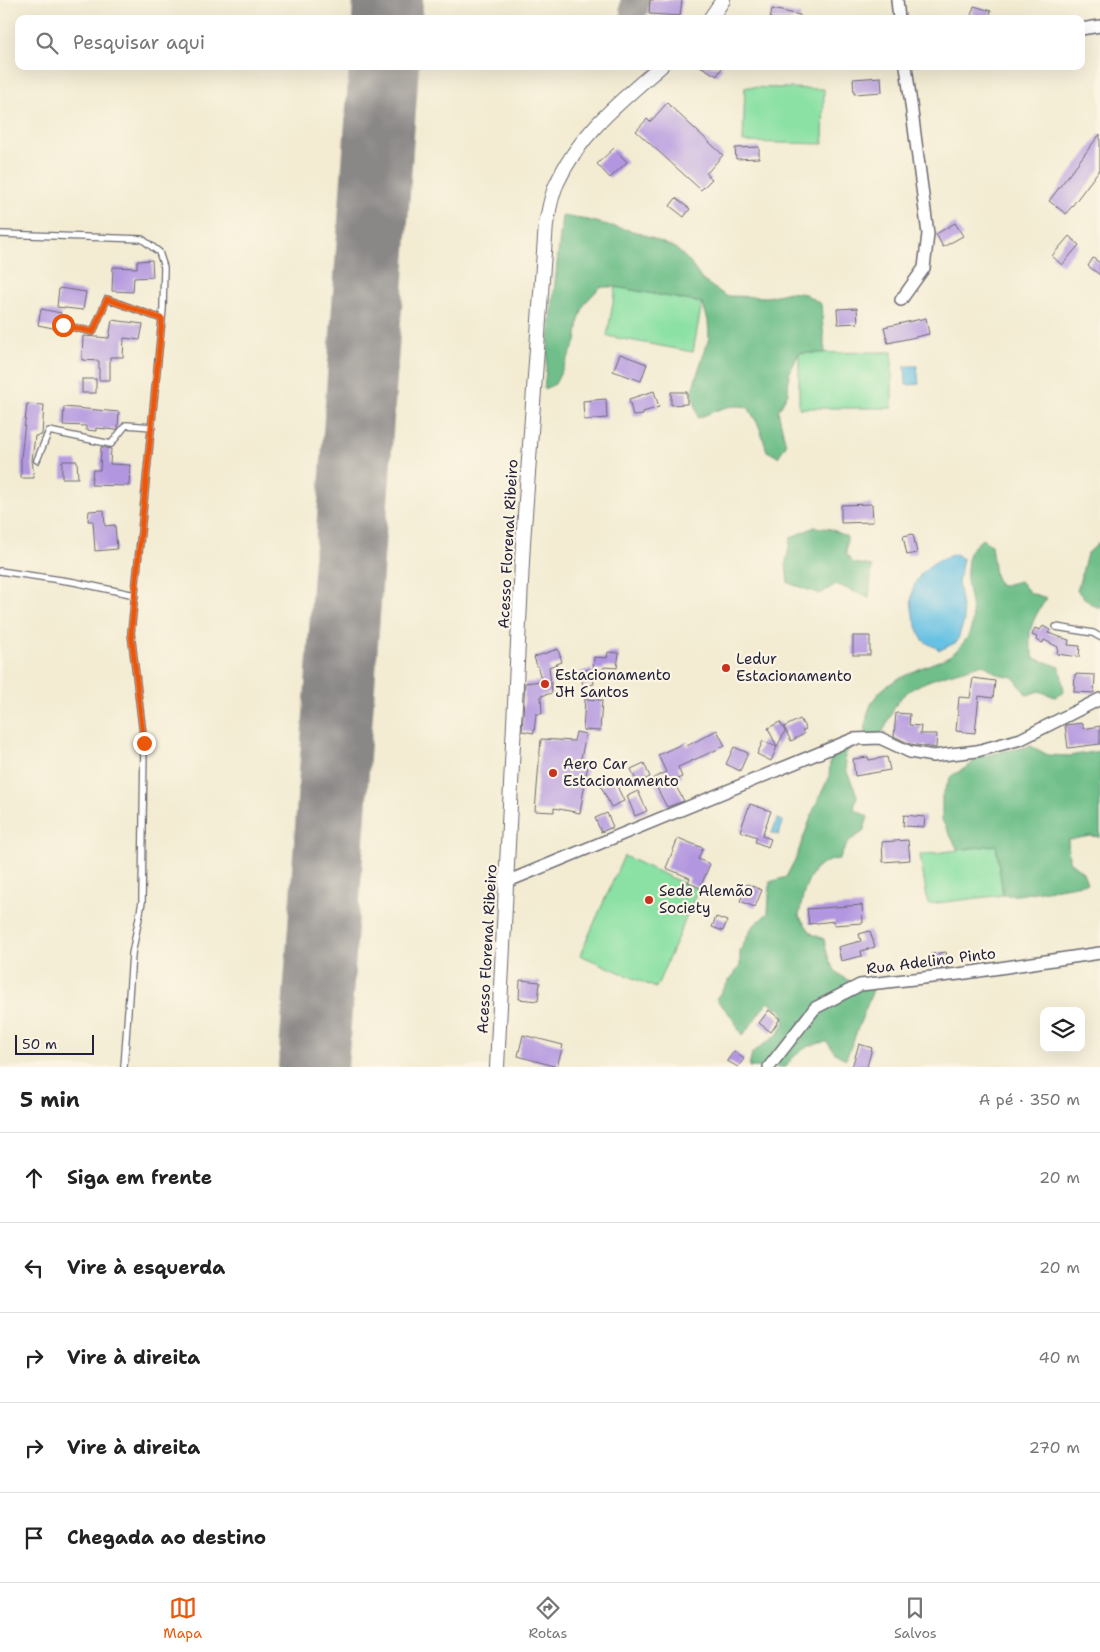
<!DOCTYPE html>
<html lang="pt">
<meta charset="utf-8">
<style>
:root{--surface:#fff;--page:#f6f6f6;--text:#222;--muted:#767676;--line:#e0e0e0;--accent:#ea580c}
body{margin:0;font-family:"Shantell Sans",sans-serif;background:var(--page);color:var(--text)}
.controls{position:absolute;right:15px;bottom:15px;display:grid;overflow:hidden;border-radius:10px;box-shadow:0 5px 20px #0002}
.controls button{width:45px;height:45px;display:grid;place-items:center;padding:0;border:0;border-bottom:1px solid var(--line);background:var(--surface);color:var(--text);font:25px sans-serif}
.scale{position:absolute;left:15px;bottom:12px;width:79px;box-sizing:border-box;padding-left:5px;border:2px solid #22223b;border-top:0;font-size:14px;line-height:18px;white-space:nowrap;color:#22223b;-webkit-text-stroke:4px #fcf5e5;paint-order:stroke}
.stop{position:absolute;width:15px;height:15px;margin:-11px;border:4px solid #ea580c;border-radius:50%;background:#fff}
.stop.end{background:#ea580c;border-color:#fff;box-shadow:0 1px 5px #0008}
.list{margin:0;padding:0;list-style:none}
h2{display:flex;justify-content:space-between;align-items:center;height:65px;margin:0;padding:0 20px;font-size:21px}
h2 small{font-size:16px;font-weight:400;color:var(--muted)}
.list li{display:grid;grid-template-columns:32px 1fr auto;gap:15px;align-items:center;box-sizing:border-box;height:90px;padding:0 20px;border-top:1px solid var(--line)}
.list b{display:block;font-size:19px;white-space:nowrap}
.list em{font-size:16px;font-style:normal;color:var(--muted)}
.icon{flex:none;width:28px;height:28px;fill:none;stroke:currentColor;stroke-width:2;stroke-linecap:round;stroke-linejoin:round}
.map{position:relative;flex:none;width:1100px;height:1067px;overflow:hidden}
.search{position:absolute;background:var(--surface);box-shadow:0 5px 20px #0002;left:15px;right:15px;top:15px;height:55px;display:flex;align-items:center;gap:12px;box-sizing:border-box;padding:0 18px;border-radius:10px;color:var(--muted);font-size:19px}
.sheet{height:515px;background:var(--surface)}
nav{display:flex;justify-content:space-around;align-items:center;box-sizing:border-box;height:70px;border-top:1px solid var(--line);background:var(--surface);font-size:14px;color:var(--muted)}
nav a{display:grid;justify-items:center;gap:2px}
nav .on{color:var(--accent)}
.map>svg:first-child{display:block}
.green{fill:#8be1a4;stroke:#568270}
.forest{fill:#70bf8a;stroke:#497062}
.water{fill:#66c1e4;stroke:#447290}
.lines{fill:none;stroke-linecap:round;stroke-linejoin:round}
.taxiway{stroke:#8a8787;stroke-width:29}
.runway{stroke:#8a8787;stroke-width:70}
.building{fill:#b296e0}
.service-casing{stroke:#6b6970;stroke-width:8}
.minor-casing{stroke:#6b6970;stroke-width:14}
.tertiary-casing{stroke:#6b6970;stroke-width:16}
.service{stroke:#fff;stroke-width:5.5}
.minor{stroke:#fff;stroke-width:11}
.tertiary{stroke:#fff;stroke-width:14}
.route{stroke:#ea580c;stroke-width:6}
.poi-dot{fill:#c8321e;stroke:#fcf5e5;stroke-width:2}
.labels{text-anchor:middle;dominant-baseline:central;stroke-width:4.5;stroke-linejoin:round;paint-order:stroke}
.street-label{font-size:15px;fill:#22223b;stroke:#fcf5e5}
.poi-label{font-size:15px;fill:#22223b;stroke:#fcf5e5;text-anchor:start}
</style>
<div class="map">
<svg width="1100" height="1067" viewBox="0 0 1100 1067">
<rect width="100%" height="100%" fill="#fcf5e5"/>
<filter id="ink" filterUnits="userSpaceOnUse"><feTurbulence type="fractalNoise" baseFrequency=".02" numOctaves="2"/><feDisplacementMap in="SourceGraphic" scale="10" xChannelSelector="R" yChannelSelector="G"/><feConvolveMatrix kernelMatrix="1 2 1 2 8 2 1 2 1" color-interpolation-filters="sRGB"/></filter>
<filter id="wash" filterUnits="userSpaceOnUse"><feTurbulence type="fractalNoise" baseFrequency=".0096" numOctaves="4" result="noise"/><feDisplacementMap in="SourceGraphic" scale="20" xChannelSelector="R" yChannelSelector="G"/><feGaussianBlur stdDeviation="1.12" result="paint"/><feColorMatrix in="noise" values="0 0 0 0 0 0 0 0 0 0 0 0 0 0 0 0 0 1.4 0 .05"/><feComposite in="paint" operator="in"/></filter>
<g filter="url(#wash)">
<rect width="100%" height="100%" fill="#f3ecd3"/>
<!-- green -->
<g class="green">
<polygon points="745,87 824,89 823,144 743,142"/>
<polygon points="616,287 702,303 693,352 607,336"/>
<polygon points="892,352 892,408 799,408 799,353"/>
<polygon points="996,845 1003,895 928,904 920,855"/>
<polygon points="624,856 698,890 656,988 580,955"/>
</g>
<!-- forest -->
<g class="forest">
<path d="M562,216L588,220L640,233L675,248L688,260L702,280L726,296L767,297L790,292L805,294L821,304L825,353H799L789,374L788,393L778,411L786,445L778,457L767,451L759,426L748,407C728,403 716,411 698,418L692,390L709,338L708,320L702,303L616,287H600L585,303L579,320L576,342L555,384L544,389Z"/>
<polygon points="815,527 831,529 847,537 846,554 853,563 872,566 869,598 836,584 820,594 788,583 786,562 791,537"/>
<path d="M982,539L991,545L995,575L1000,586L1020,581L1030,593L1047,598C1033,618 1024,634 1034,658L1060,667L1064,692L1055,697L1039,691L1027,695L1013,677L997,674L983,664C958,673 915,679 898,701C892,711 888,723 882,733L870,737L865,730C869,691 885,685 919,669C933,662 948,660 959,648C985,621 965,600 967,569C968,564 967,557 969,553C971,548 978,543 982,539Z"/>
<polygon points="1100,542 1100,608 1091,604 1077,591 1087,554"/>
<path d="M853,739L845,756L847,772L857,795L854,809L868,817L863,832L849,841L839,859C808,862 804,890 799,916L812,934L824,939C830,975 840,978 873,990L846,1059L836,1054L827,1042C809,1044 796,1051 786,1067H749L752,1053L777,1035L785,1023L781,1010L768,1002C758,1013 752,1025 742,1036L732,1017L716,999L740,966V951L752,927L768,913L770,882L786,877L796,858L815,806L829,777L831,747Z"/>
<polygon points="1031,746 1048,755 1069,756 1100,751 1100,837 1090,836 1068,840 1069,861 1083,872 1087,883 1018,895 1003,895 996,845 958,850 942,820 942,796 951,776 969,766 977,757"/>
</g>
<!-- water -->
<g class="water">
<polygon points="905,366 917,366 919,384 906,385"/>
<path d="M955,554L963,559L958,582L964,621L957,642L940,650C936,647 927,644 923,640C920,637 919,630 917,626C902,590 919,564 955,554Z"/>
<polygon points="777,819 783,821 779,835 772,833"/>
</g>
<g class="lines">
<!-- taxiway -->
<polyline class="taxiway" points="634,8 635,0"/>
<!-- runway -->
<g class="runway">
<polyline points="387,19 388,0"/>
<polyline points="313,1067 384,66"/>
</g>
</g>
<g id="blocks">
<!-- building -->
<g class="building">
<polygon points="650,0 682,0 680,16 649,14"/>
<polygon points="974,6 991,11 989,19 970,19"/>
<polygon points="772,9 800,15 800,19 770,19"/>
<polygon points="700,66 723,66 717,76"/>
<polygon points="881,77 882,92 854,94 853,79"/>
<polygon points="667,103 723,155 706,174 712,179 701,190 636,131 647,119 650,122"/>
<polygon points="1100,134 1100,169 1066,214 1049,201"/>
<polygon points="759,147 759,158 736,159 735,148"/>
<polygon points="614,148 627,162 610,178 597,164"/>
<polygon points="676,198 690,209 684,217 670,206"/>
<polygon points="955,223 963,236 943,247 936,234"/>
<polygon points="1069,236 1079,245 1062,265 1052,256"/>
<polygon points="1093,258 1100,263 1100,275 1088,266"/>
<polygon points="152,260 153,277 134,278 133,292 112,291 113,267 137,268 137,261"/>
<polygon points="59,288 86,292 83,310 57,307"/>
<polygon points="857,308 858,323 838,324 837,309"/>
<polygon points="41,309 61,313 58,329 38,325"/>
<polygon points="926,318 929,334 888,343 884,327"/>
<polygon points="112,320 143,324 140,340 124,338 123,357 110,357 110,380 99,380 99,361 82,360 83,336 109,338"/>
<polygon points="620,354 647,364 641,381 613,371"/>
<rect x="82" y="379" width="14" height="14"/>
<polygon points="654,391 659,407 643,412 643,415 633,416 629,399"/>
<polygon points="671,392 687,392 687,404 671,405"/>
<polygon points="606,399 607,418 584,420 583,401"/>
<polygon points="27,404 44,405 42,435 35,436 32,460 34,478 21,478 21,458"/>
<polygon points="64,407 119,412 118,428 116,430 96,428 96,431 86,430 86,426 63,425"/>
<polygon points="101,447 111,449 110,464 130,465 129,486 91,485 93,470 100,470"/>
<polygon points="62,461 77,461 78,478 62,478"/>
<polygon points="872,504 873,522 841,523 841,505"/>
<polygon points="104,510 105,526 115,525 117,549 95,551 93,521 88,521 89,511"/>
<polygon points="913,534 917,553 907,555 903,536"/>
<polygon points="1043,626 1050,630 1048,633 1069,640 1068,645 1080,646 1079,657 1057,654 1058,647 1044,640 1043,643 1036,640 1037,637 1032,635 1035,628 1040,630"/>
<rect x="853" y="636" width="17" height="19"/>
<polygon points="558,649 562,662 549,667 552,693 541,696 542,714 536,714 534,733 522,731 525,683 542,681 534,657"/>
<polygon points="608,652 619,653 617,668 604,667 603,670 593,669 594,657 607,658"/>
<polygon points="591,669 594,684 583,686 580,672"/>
<polygon points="1075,674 1095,675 1094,693 1074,692"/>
<polygon points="973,678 995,681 993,698 979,696 975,733 956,731 959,697 970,698"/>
<polygon points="585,699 602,700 600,731 583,730"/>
<polygon points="896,713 910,714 909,725 921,726 920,734 937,734 936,748 910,744 894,736"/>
<polygon points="800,719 806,729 802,731 804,734 791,741 784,727"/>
<polygon points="780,722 785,731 777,747 768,728"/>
<polygon points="1083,723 1083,729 1100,726 1100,744 1068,748 1065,725"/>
<polygon points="717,730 725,746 678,767 682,777 673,781 684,801 667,807 652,779 666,772 658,755 686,742 687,746"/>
<polygon points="576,732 586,734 580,763 588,764 580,813 554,808 554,812 535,811 541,739 574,741"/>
<polygon points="763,741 777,747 771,761 757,754"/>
<polygon points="734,747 748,753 740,771 726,764"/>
<polygon points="868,757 869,760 887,757 890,770 855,776 853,759"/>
<polygon points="644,763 650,777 637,783 631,769"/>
<polygon points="614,780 624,801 611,807 601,786"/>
<polygon points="638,791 647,811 635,816 627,796"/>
<polygon points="750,804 771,811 762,836 771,839 768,847 755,842 757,837 740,831"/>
<polygon points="607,813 613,827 601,832 595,818"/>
<polygon points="904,815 925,817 924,827 903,826"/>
<polygon points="678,838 703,848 698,859 710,864 700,888 688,882 690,878 666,868"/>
<polygon points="908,840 910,860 883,862 882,842"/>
<polygon points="747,884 762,890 755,907 740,901"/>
<polygon points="862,905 863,923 834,925 834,921 809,924 807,909"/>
<polygon points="716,917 727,921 723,931 712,927"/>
<polygon points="870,931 875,947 861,951 862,956 841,961 838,947 861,941 859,934"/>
<polygon points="946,952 949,967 934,969 932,954"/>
<polygon points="520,980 540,982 538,1001 519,999"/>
<polygon points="769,1010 780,1019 771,1032 759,1023"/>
<polygon points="523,1035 563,1045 557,1067 518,1056"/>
<polygon points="859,1044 872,1048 867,1067 852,1067"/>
<polygon points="734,1051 744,1059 738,1067 727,1061"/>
</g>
</g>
</g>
<g filter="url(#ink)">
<use href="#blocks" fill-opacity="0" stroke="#6b6970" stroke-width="1"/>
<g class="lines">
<!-- service casing -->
<g class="service-casing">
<g id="service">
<polyline points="0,234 142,239 159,252 164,267 163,309 131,633 144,743 142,902 132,954 124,1067"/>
<polyline points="63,325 93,332 107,299 162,319"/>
<polyline points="37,460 49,431 111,444 126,425 152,427"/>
<polyline points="0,571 74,582 135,595"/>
<polyline points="1056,627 1093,633 1100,637"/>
</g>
</g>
<!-- minor casing -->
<g class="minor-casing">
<g id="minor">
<polyline points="897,0 899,19"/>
<polyline points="1081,29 1100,26"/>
<polyline points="901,300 924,268 928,234 906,66"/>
<polyline points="506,882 853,739 880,738 910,752 933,756 977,751 1021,739 1100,699"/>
<polyline points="769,1067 815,1008 860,985 959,974 1100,953"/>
</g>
</g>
<!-- tertiary casing -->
<g class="tertiary-casing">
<g id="tertiary">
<polyline points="710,19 723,0"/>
<path d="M497,1067L523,542L546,224C549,211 551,195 557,183C579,134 621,101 661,66"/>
</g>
</g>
<!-- service -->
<use href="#service" class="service"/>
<!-- minor -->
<use href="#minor" class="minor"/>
<!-- tertiary -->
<use href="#tertiary" class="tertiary"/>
</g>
</g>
<g class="lines" filter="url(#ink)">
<!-- route -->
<polyline class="route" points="63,325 93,332 107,299 162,319 131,633 144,743"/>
</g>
<!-- markers -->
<g class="poi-dot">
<circle cx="726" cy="668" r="5"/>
<circle cx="545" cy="684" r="5"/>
<circle cx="553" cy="773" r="5"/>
<circle cx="649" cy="900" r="5"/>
</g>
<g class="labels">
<!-- street labels -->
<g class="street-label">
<text transform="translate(508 544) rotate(-87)">Acesso Florenal Ribeiro</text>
<text transform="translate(487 949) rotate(-87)">Acesso Florenal Ribeiro</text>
<text transform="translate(931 961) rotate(-7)">Rua Adelino Pinto</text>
</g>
<!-- poi labels -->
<g class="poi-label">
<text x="736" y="659">Ledur<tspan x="736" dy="17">Estacionamento</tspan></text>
<text x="555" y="675">Estacionamento<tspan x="555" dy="17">JH Santos</tspan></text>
<text x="563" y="764">Aero Car<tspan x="563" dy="17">Estacionamento</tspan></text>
<text x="659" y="891">Sede Alemão<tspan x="659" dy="17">Society</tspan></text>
</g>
</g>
</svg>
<div class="controls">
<button><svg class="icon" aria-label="layers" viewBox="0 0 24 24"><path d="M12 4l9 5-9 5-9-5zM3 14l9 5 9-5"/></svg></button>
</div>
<div class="scale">50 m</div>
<div class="stop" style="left:63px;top:325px"></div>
<div class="stop end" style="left:144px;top:743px"></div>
<div class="search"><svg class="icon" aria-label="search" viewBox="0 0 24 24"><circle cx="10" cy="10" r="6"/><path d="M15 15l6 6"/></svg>Pesquisar aqui</div>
</div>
<section class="sheet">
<h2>5 min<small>A pé · 350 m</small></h2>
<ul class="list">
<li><svg class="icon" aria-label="ahead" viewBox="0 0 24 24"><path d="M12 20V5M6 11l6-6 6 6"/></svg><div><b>Siga em frente</b></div><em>20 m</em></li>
<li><svg class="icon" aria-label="left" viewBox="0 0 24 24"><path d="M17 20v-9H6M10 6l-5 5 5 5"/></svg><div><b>Vire à esquerda</b></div><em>20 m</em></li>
<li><svg class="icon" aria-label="right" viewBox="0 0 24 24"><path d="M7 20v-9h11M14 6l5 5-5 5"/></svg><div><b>Vire à direita</b></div><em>40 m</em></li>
<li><svg class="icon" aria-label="right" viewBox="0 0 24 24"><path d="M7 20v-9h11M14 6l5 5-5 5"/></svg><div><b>Vire à direita</b></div><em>270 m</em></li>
<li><svg class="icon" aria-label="arrive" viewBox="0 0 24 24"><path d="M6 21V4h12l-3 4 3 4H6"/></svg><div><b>Chegada ao destino</b></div></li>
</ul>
</section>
<nav>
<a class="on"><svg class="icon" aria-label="map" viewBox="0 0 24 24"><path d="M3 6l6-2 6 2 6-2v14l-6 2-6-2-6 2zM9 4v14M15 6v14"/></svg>Mapa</a>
<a><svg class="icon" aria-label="directions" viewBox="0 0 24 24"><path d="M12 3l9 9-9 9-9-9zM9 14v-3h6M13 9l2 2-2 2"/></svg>Rotas</a>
<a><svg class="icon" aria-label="saved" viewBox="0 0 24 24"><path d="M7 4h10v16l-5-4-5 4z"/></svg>Salvos</a>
</nav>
